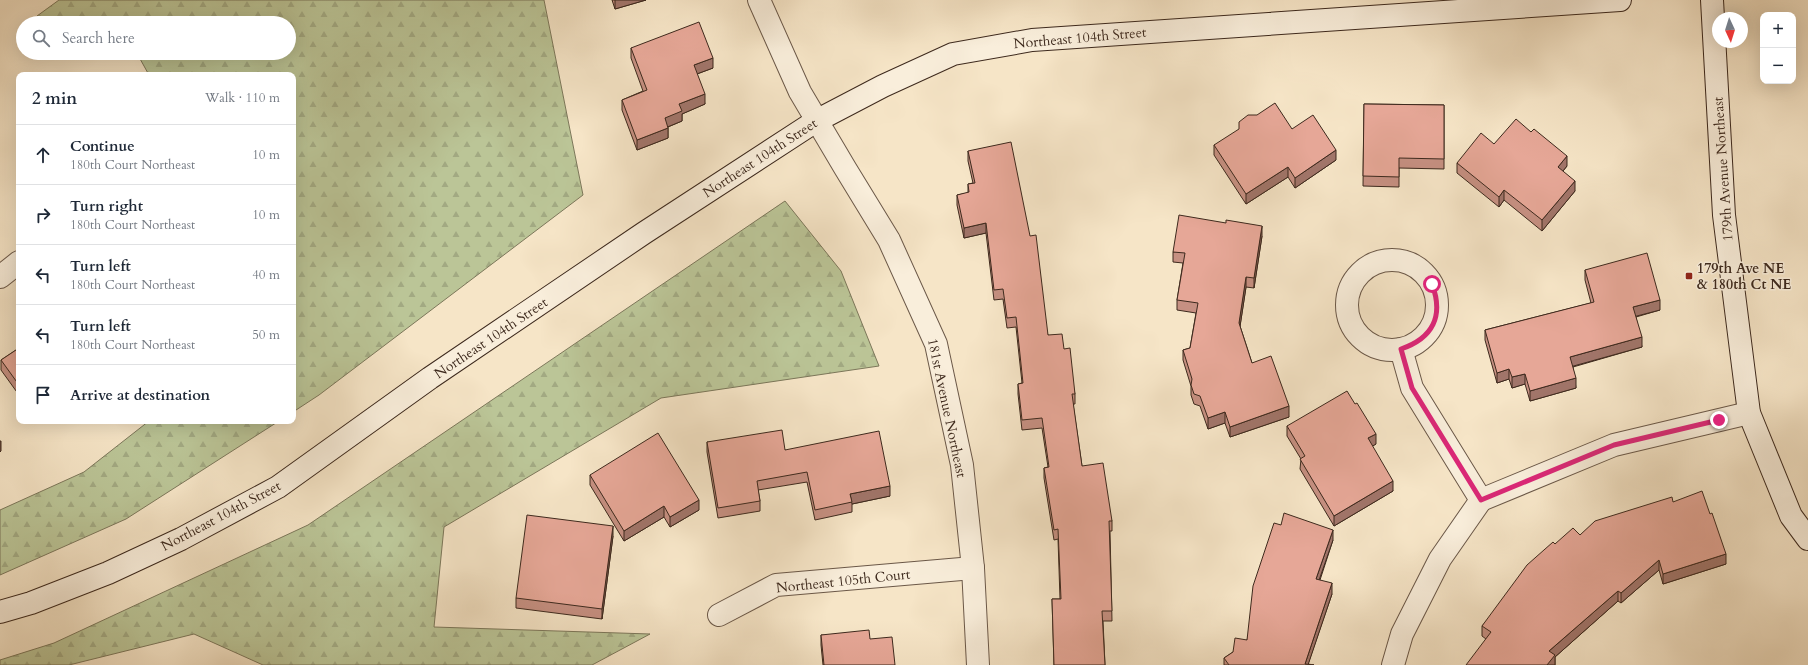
<!DOCTYPE html>
<meta charset="utf-8">
<style>
:root{--surface:#fff;--page:#f2f2f3;--text:#1f2937;--muted:#747a83;--line:#e0e1e3}
body{margin:0;font-family:Cardo,serif;background:var(--page);color:var(--text)}
.controls{position:absolute;right:12px;top:12px;display:grid;overflow:hidden;border-radius:8px;box-shadow:0 4px 16px #0002}
.controls button{width:36px;height:36px;display:grid;place-items:center;padding:0;border:0;border-bottom:1px solid var(--line);background:var(--surface);color:var(--text);font:20px sans-serif}
.compass{position:absolute;left:1712px;top:12px;width:36px;height:36px;border-radius:50%;background:var(--surface);box-shadow:0 4px 16px #0002;rotate:176deg}
.stop{position:absolute;width:12px;height:12px;margin:-9px;border:3px solid #db2777;border-radius:50%;background:#fff}
.stop.end{background:#db2777;border-color:#fff;box-shadow:0 1px 4px #0008}
.list{margin:0;padding:0;list-style:none}
h2{display:flex;justify-content:space-between;align-items:center;height:52px;margin:0;padding:0 16px;font-size:17px}
h2 small{font-size:13px;font-weight:400;color:var(--muted)}
.list li{display:grid;grid-template-columns:26px 1fr auto;gap:12px;align-items:center;box-sizing:border-box;height:60px;padding:0 16px;border-top:1px solid var(--line)}
.list b{display:block;font-size:15px;white-space:nowrap}
.list p{margin:0;font-size:13px;white-space:nowrap;color:var(--muted)}
.list em{font-size:13px;font-style:normal;color:var(--muted)}
.icon{flex:none;width:22px;height:22px;fill:none;stroke:currentColor;stroke-width:2;stroke-linecap:round;stroke-linejoin:round}
.map{position:relative;flex:none;width:1808px;height:665px;overflow:hidden}
.search{position:absolute;background:var(--surface);box-shadow:0 4px 16px #0002;left:16px;top:16px;width:280px;height:44px;display:flex;align-items:center;gap:10px;box-sizing:border-box;padding:0 14px;border-radius:22px;color:var(--muted);font-size:15px}
.panel{position:absolute;background:var(--surface);box-shadow:0 4px 16px #0002;left:16px;top:72px;width:280px;height:352px;border-radius:8px}
.map>svg:first-child{display:block}
.forest{fill:url(#forest-firs);stroke:#7c775a}
.lines{fill:none;stroke-linecap:round;stroke-linejoin:round}
.street-casing{stroke:#6b5848;stroke-width:24}
.secondary-casing{stroke:#3d291d;stroke-width:24}
.street{stroke:#f9eedb;stroke-width:22}
.secondary{stroke:#f9eedb;stroke-width:22}
.wall{fill:#c69082;stroke:#3d291d}
.shaded-wall{fill:#a1756a;stroke:#3d291d}
.building{fill:#e6a797;stroke:#3d291d}
.route{stroke:#db2777;stroke-width:5}
.poi-dot{fill:#8f2418;stroke:#f9eedb;stroke-width:1.5}
.labels{text-anchor:middle;dominant-baseline:central;stroke-width:3;stroke-linejoin:round;paint-order:stroke}
.street-label{font-size:14px;fill:#3d291d;stroke:#f9eedb}
.poi-label{font-size:14px;font-weight:bold;fill:#3d291d;stroke:#f9eedb;text-anchor:start}
</style>
<div class="map">
<svg width="1808" height="665" viewBox="0 0 1808 665">
<defs>
<pattern id="forest-firs" width="22" height="20" patternUnits="userSpaceOnUse"><rect width="22" height="20" fill="#bbc597"/><path d="M5 1l3.5 6h-7zM16 11l3.5 6h-7z" fill="#a2a982"/></pattern>
</defs>
<rect width="100%" height="100%" fill="#f6e5c7"/>
<filter id="stains"><feTurbulence type="fractalNoise" baseFrequency=".005" numOctaves="4"/><feColorMatrix values="0 0 0 0 .2 0 0 0 0 .09 0 0 0 0 .02 0 0 0 .5 -.17"/></filter>
<radialGradient id="worn" r=".72"><stop offset=".6" stop-color="#630" stop-opacity="0"/><stop offset="1" stop-color="#630" stop-opacity=".3"/></radialGradient>
<!-- forest -->
<g class="forest">
<polygon points="59,0 544,0 583,195 319,395 293,412 293,75 149,75 139,57 58,53 289,53 289,23 38,23 37,16"/>
<polygon points="785,201 841,271 879,366 661,398 444,527 434,627 650,634 592,665 263,665 194,634 69,665 0,665 0,660 54,643 308,525"/>
<polygon points="149,421 279,421 126,519 0,575 0,510 84,472"/>
</g>
<g class="lines">
<!-- street casing -->
<g class="street-casing">
<g id="street">
<polyline points="759,0 800,92 845,168 889,240 936,344 962,465 973,568 978,665"/>
<circle cx="1392" cy="305" r="45"/>
<polyline points="0,277 19,262"/>
<polyline points="1481,500 1614,445 1749,413"/>
<polyline points="719,615 776,585 973,568"/>
<polyline points="1393,665 1402,634 1440,559 1481,500 1412,388 1401,349"/>
</g>
</g>
<!-- secondary casing -->
<g class="secondary-casing">
<g id="secondary">
<polyline points="1712,0 1724,215 1749,413 1791,516 1808,539"/>
<polyline points="0,612 31,603 108,573 181,539 278,487 430,378 644,233 816,121 883,86 953,54 1032,40 1620,0"/>
</g>
</g>
<!-- street -->
<use href="#street" class="street"/>
<!-- secondary -->
<use href="#secondary" class="secondary"/>
</g>
<!-- wall -->
<g class="wall">
<polygon points="612,0 646,0 615,9"/>
<polygon points="631,48 713,68 697,74 705,104 682,114 682,121 668,127 668,138 637,150 622,110 622,100 643,91 631,58"/>
<polygon points="1364,104 1444,105 1444,169 1399,168 1399,187 1363,186"/>
<polygon points="1292,129 1336,160 1295,188 1288,177 1246,204 1214,155 1214,145"/>
<polygon points="968,151 1048,335 1064,349 1075,394 1075,404 1073,404 1082,466 1112,521 1112,531 1110,531 1112,621 1103,621 1105,665 1054,665 1052,599 1060,599 1058,539 1054,540 1044,478 1044,468 1048,467 1042,428 1022,430 1018,394 1018,384 1022,383 1016,327 1007,328 1003,299 994,300 986,233 964,238 957,205 957,195 968,193 968,184 973,183 968,161"/>
<polygon points="1457,163 1567,166 1563,171 1575,191 1542,231 1504,200 1499,207 1457,173"/>
<polygon points="1262,236 1254,288 1246,287 1240,326 1252,363 1289,417 1230,437 1225,423 1208,429 1200,406 1194,404 1191,395 1191,386 1183,360 1183,350 1190,348 1196,313 1177,310 1177,300 1183,263 1173,262 1173,252"/>
<polygon points="1585,270 1660,310 1636,317 1642,347 1573,367 1576,388 1530,401 1525,384 1512,388 1509,379 1497,383 1485,340 1485,330 1591,303 1585,280"/>
<polygon points="19,348 19,395 1,370 1,360"/>
<polygon points="1287,426 1376,444 1372,446 1393,491 1334,526 1300,469 1301,459 1287,436"/>
<polygon points="707,442 785,450 890,496 852,504 852,512 815,520 807,482 758,490 760,501 760,511 718,518 707,452"/>
<polygon points="590,475 699,510 670,527 664,517 624,541 590,485"/>
<polygon points="1673,502 1726,564 1663,584 1659,570 1621,603 1618,601 1555,657 1555,665 1486,639 1482,636 1482,626 1555,544"/>
<polygon points="1281,525 1333,540 1320,580 1332,594 1308,664 1314,665 1224,665 1224,658 1233,652 1247,640"/>
<polygon points="613,536 602,619 516,608 516,598"/>
<polygon points="821,635 870,639 895,665 823,665 821,645"/>
</g>
<!-- shaded-wall -->
<g class="shaded-wall">
<polygon points="615,0 646,0 615,9"/>
<polygon points="713,58 713,68 694,75 694,65"/>
<polygon points="705,94 705,104 682,114 682,121 665,128 665,118 679,104"/>
<polygon points="668,128 668,138 637,150 637,140"/>
<polygon points="1336,150 1336,160 1295,188 1295,178"/>
<polygon points="1567,156 1567,166 1558,177 1558,167"/>
<polygon points="1288,167 1288,177 1246,204 1246,194"/>
<polygon points="1575,181 1575,191 1542,231 1542,220"/>
<polygon points="1504,190 1504,200 1499,207 1499,197"/>
<polygon points="986,223 986,233 964,238 964,228"/>
<polygon points="1262,226 1262,236 1254,288 1254,278"/>
<polygon points="1246,277 1246,287 1239,333 1239,323"/>
<polygon points="1660,300 1660,310 1633,317 1633,307"/>
<polygon points="1642,337 1642,347 1570,367 1570,357"/>
<polygon points="1509,369 1509,379 1497,383 1497,373"/>
<polygon points="1525,374 1525,384 1512,388 1512,377"/>
<polygon points="1576,378 1576,388 1530,401 1530,391"/>
<polygon points="1289,406 1289,417 1230,437 1230,427"/>
<polygon points="1225,412 1225,423 1208,429 1208,418"/>
<polygon points="1376,434 1376,444 1368,449 1368,438"/>
<polygon points="0,441 1,441 1,451 0,452"/>
<polygon points="1393,481 1393,491 1334,526 1334,516"/>
<polygon points="890,486 890,496 852,504 850,494"/>
<polygon points="699,500 699,510 670,527 670,517"/>
<polygon points="664,506 664,517 624,541 624,531"/>
<polygon points="613,526 613,536 602,619 602,609"/>
<polygon points="1333,530 1333,540 1316,589 1316,579"/>
<polygon points="1726,554 1726,564 1663,584 1663,574"/>
<polygon points="1659,560 1659,570 1621,603 1621,593"/>
<polygon points="1332,583 1332,594 1308,665 1305,664"/>
<polygon points="1618,591 1618,601 1555,657 1555,665 1547,665 1549,651"/>
</g>
<!-- building -->
<g class="building">
<polygon points="699,22 713,58 694,65 705,94 679,104 682,111 665,118 668,128 637,140 622,100 647,90 631,48"/>
<polygon points="1275,103 1292,129 1313,115 1336,150 1295,178 1288,167 1246,194 1214,145 1239,129 1239,122 1248,115 1257,115"/>
<polygon points="1364,104 1444,105 1444,159 1399,158 1399,177 1363,176"/>
<polygon points="1516,119 1531,132 1534,129 1567,156 1558,167 1575,181 1542,220 1504,190 1499,197 1457,163 1481,133 1494,144"/>
<polygon points="1011,142 1030,236 1036,235 1048,335 1062,334 1064,349 1070,348 1075,394 1072,394 1082,466 1103,463 1112,521 1109,521 1112,611 1102,611 1105,665 1054,665 1052,599 1061,599 1058,529 1054,530 1044,468 1049,467 1042,418 1022,420 1018,384 1023,383 1016,317 1007,318 1003,289 994,290 986,223 964,228 957,195 969,192 968,184 975,183 968,151"/>
<polygon points="1179,215 1226,223 1226,220 1262,226 1254,278 1246,277 1239,323 1252,363 1271,356 1289,406 1230,427 1225,412 1208,418 1200,396 1194,394 1191,385 1192,379 1183,350 1190,348 1198,303 1177,300 1185,253 1173,252"/>
<polygon points="1647,253 1660,300 1633,307 1642,337 1570,357 1576,378 1530,391 1525,374 1512,377 1509,369 1497,373 1485,330 1594,302 1585,270"/>
<polygon points="19,348 19,385 1,360"/>
<polygon points="1347,391 1355,404 1357,403 1376,434 1368,438 1393,481 1334,516 1300,459 1305,456 1287,426"/>
<polygon points="782,430 785,450 879,431 890,486 850,494 852,502 815,510 807,472 757,481 760,501 718,508 707,442"/>
<polygon points="658,433 699,500 670,517 664,506 624,531 590,475"/>
<polygon points="1702,491 1710,514 1712,513 1726,554 1663,574 1659,560 1621,593 1618,591 1549,651 1555,655 1547,665 1466,665 1491,632 1482,626 1527,565 1553,542 1555,544 1573,528 1580,535 1595,521 1672,497 1673,502"/>
<polygon points="1284,513 1333,530 1316,579 1332,583 1305,664 1314,665 1229,665 1224,658 1233,652 1235,638 1247,640 1253,586 1274,523 1281,525"/>
<polygon points="527,515 613,526 602,609 516,598"/>
<polygon points="869,630 870,639 892,637 895,665 824,665 821,635"/>
</g>
<g class="lines">
<!-- route -->
<path class="route" d="M1432,284C1444,316 1433,338 1401,349L1412,388L1481,500L1614,445L1719,420"/>
</g>
<!-- markers -->
<rect class="poi-dot" x="1685" y="272" width="8" height="8" rx="2"/>
<g class="labels">
<!-- street labels -->
<g class="street-label">
<text transform="translate(1080 38) rotate(-5)">Northeast 104th Street</text>
<text transform="translate(760 158) rotate(-33)">Northeast 104th Street</text>
<text transform="translate(1723 169) rotate(-94)">179th Avenue Northeast</text>
<text transform="translate(491 338) rotate(-34)">Northeast 104th Street</text>
<text transform="translate(947 408) rotate(78)">181st Avenue Northeast</text>
<text transform="translate(221 516) rotate(-28)">Northeast 104th Street</text>
<text transform="translate(843 581) rotate(-6)">Northeast 105th Court</text>
</g>
<!-- poi labels -->
<g class="poi-label">
<text x="1697" y="268">179th Ave NE<tspan x="1697" dy="16">&amp; 180th Ct NE</tspan></text>
</g>
</g>
<rect width="100%" height="100%" filter="url(#stains)"/>
<rect width="100%" height="100%" fill="url(#worn)"/>
</svg>
<div class="controls">
<button>+</button>
<button>−</button>
</div>
<svg class="compass" viewBox="-18 -18 36 36"><path d="M0-13l5 13h-10z" fill="#e53935"/><path d="M0 13l5-13h-10z" fill="#747a83"/></svg>
<div class="stop" style="left:1432px;top:284px"></div>
<div class="stop end" style="left:1719px;top:420px"></div>
<div class="search"><svg class="icon" aria-label="search" viewBox="0 0 24 24"><circle cx="10" cy="10" r="6"/><path d="M15 15l6 6"/></svg>Search here</div>
<section class="panel">
<h2>2 min<small>Walk · 110 m</small></h2>
<ul class="list">
<li><svg class="icon" aria-label="ahead" viewBox="0 0 24 24"><path d="M12 20V5M6 11l6-6 6 6"/></svg><div><b>Continue</b><p>180th Court Northeast</p></div><em>10 m</em></li>
<li><svg class="icon" aria-label="right" viewBox="0 0 24 24"><path d="M7 20v-9h11M14 6l5 5-5 5"/></svg><div><b>Turn right</b><p>180th Court Northeast</p></div><em>10 m</em></li>
<li><svg class="icon" aria-label="left" viewBox="0 0 24 24"><path d="M17 20v-9H6M10 6l-5 5 5 5"/></svg><div><b>Turn left</b><p>180th Court Northeast</p></div><em>40 m</em></li>
<li><svg class="icon" aria-label="left" viewBox="0 0 24 24"><path d="M17 20v-9H6M10 6l-5 5 5 5"/></svg><div><b>Turn left</b><p>180th Court Northeast</p></div><em>50 m</em></li>
<li><svg class="icon" aria-label="arrive" viewBox="0 0 24 24"><path d="M6 21V4h12l-3 4 3 4H6"/></svg><div><b>Arrive at destination</b></div></li>
</ul>
</section>
</div>
